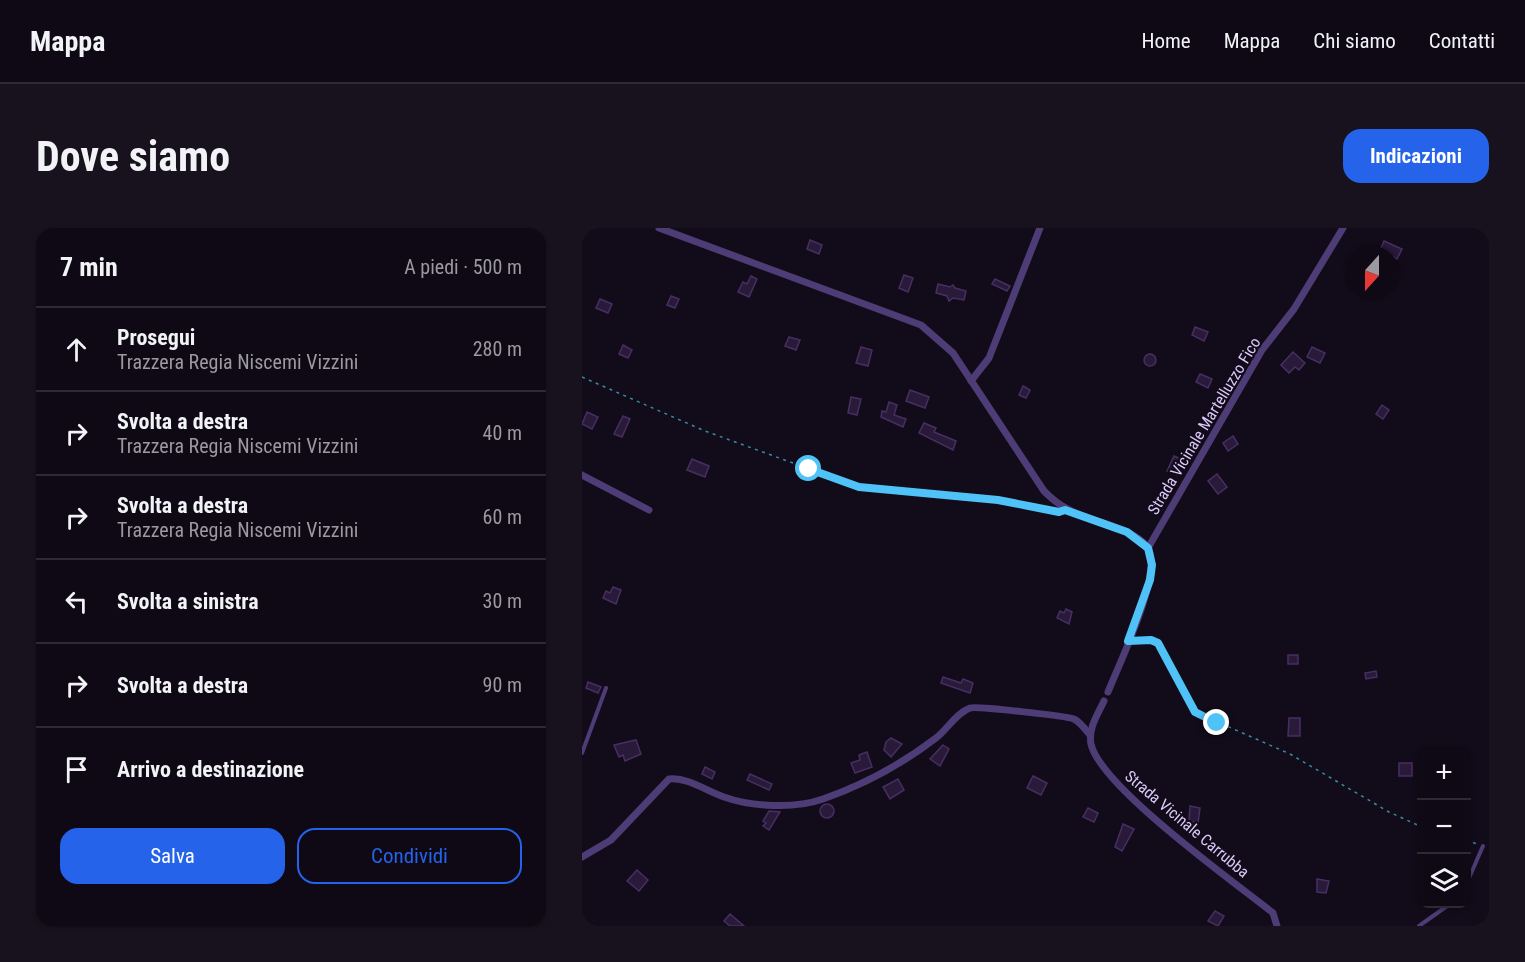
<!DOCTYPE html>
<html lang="it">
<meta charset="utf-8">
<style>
:root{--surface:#0e0914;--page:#17121d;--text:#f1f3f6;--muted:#9b9aa0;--line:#2e2a34;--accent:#2563eb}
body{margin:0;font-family:"Roboto Condensed",sans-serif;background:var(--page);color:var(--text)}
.controls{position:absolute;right:18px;bottom:18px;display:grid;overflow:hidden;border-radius:12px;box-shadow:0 2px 4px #0004}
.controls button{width:54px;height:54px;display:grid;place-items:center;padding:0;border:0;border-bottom:2px solid var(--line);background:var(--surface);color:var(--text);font:30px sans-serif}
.compass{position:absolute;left:763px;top:18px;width:54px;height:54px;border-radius:50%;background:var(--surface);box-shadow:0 2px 4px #0004;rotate:201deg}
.stop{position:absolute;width:18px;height:18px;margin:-14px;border:4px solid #4fc3f7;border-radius:50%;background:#fff}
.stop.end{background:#4fc3f7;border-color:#fff;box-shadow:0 2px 6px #0008}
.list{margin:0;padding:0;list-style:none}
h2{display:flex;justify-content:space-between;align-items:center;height:78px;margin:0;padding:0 24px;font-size:26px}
h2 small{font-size:20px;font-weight:400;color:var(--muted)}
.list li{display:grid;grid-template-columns:39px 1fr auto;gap:18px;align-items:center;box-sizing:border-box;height:84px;padding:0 24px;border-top:2px solid var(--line)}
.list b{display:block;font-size:22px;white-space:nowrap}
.list p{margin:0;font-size:20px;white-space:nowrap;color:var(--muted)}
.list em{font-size:20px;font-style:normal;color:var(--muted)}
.actions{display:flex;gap:12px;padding:18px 24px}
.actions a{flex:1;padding:14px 0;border:2px solid var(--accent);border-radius:18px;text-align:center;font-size:21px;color:var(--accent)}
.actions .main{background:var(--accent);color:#fff}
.icon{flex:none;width:33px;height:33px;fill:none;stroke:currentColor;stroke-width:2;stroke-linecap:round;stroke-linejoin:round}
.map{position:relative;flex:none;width:907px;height:698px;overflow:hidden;border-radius:18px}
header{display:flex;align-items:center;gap:36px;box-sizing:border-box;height:84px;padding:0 30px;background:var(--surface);border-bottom:2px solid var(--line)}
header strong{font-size:28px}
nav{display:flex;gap:33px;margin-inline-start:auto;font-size:21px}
.intro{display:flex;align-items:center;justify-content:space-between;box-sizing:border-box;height:144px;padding:0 36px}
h1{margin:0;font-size:42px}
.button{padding:15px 27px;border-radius:18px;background:var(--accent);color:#fff;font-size:21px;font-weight:700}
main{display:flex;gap:36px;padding:0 36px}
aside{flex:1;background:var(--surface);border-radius:18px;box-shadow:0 2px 4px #0004}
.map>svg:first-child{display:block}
.building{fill:#291a39;stroke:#472e63;stroke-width:1.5}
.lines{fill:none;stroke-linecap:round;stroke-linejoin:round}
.path{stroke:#378ca1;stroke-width:1.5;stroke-dasharray:3 4.5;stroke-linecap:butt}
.lane{stroke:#4d3c75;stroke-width:4}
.street{stroke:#4d3c75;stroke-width:7}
.route{stroke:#4fc3f7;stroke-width:8}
.labels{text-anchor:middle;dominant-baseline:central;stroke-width:4.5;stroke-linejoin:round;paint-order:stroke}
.street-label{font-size:16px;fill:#dccbfa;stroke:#120c1a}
</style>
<header>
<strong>Mappa</strong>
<nav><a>Home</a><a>Mappa</a><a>Chi siamo</a><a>Contatti</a></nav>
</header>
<div class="intro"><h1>Dove siamo</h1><a class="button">Indicazioni</a></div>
<main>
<aside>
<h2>7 min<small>A piedi · 500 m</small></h2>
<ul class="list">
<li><svg class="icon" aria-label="ahead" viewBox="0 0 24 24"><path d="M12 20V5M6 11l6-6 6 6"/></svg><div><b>Prosegui</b><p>Trazzera Regia Niscemi Vizzini</p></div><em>280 m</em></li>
<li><svg class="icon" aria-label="right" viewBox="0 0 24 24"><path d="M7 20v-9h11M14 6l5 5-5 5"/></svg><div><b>Svolta a destra</b><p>Trazzera Regia Niscemi Vizzini</p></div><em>40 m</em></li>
<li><svg class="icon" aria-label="right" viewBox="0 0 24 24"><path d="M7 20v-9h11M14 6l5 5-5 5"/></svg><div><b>Svolta a destra</b><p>Trazzera Regia Niscemi Vizzini</p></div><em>60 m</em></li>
<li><svg class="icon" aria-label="left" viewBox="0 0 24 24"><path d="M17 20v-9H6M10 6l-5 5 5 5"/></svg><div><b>Svolta a sinistra</b></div><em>30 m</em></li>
<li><svg class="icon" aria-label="right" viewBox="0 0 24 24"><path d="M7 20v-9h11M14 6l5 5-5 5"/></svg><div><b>Svolta a destra</b></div><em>90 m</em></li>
<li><svg class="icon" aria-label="arrive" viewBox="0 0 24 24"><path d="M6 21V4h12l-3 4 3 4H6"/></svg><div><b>Arrivo a destinazione</b></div></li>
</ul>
<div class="actions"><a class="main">Salva</a><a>Condividi</a></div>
</aside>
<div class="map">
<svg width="907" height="698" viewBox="0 0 907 698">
<rect width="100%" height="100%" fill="#120c1a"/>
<!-- building -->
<g class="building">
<polygon points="228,12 240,17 237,26 225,21"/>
<polygon points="802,13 820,21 815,31 808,27 796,27"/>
<polygon points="322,47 331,50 326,64 317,60"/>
<polygon points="169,48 175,51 167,69 156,64 161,54 165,56"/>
<polygon points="413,51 428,58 425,63 410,56"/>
<polygon points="356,56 368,59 371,57 373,60 384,63 382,72 371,70 367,73 365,68 354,65"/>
<polygon points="89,68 97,71 93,80 85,77"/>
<polygon points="18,71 30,76 26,85 14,80"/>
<polygon points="613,99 626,104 622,113 610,107"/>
<polygon points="207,109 218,112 214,122 203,118"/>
<polygon points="41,117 50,122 46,130 37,126"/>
<polygon points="279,119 290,122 286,138 274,135"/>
<polygon points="730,119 743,125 738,135 725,129"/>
<polygon points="711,124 723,135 717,142 713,139 707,145 699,137"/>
<circle cx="568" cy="132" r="6"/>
<polygon points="618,146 630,151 626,160 614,154"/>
<polygon points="441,158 448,162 444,170 437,167"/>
<polygon points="328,162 347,169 343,180 324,173"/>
<polygon points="269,169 279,171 275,187 266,185"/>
<polygon points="307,174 315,177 312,187 324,191 321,199 299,189 300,183 304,184"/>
<polygon points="800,177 807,182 801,191 794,186"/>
<polygon points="5,184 16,189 10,201 0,196"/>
<polygon points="41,188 48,191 40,209 32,206"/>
<polygon points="342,195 354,200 352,204 374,213 371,222 337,205"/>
<polygon points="651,208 656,216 646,223 641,215"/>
<polygon points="592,228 601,232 595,247 585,243"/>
<polygon points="110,231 127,238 123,249 105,242"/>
<polygon points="635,246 645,259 636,266 626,253"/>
<polygon points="31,359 39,362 34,376 21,370 24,363 28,365"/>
<polygon points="484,381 490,384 487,396 475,390 478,383 482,385"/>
<rect x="706" y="427" width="10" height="9"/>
<polygon points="794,443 795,449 784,451 783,445"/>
<polygon points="361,449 379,455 381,451 391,455 388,465 359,455"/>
<polygon points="6,454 19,459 16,465 4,460"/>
<polygon points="707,490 718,490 718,508 706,508"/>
<polygon points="309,510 320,516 309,529 302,522 304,514"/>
<polygon points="54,512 59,526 43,533 41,527 37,529 32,517"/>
<polygon points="361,517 367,521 358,538 348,531"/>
<polygon points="285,524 290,539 273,545 269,535 278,532 277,527"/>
<rect x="817" y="535" width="13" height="13"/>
<polygon points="123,539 133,544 130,551 120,546"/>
<polygon points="168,546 190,556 187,562 165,552"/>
<polygon points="451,548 465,555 459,567 445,560"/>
<polygon points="316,551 322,562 308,571 301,559"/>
<circle cx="245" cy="583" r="7"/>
<polygon points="608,578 618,580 616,595 607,593"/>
<polygon points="506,580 516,585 512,594 501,589"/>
<polygon points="187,583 198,584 187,602 181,598 184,595 181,593"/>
<polygon points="541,596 552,601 540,623 533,619"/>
<polygon points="55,642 66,652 57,663 45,653"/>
<polygon points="735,651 747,653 744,665 735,664"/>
<polygon points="633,683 642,688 636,698 626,693"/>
<polygon points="148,686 162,698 148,698 142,693"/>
</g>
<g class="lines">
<!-- path -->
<g class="path">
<polyline points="0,149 123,203 277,259 416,272 474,283"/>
<polyline points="556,413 569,412 581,421 613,484 708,526 807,584 840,599"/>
<polyline points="884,612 895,616"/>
</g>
<!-- lane -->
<g class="lane">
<polyline points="0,525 24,460"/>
<polyline points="884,657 901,618"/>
<polyline points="837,698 868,676"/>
</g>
<!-- street -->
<g class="street">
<path d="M77,0L339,97L371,125L462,263C485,287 506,288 535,300C545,304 560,310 566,320C581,346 537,436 526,464"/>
<polyline points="389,153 407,130 458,0"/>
<polyline points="0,247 67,282"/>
<polyline points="566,320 680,122 712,81 761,0"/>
<path d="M522,473C516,486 506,500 509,516C518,558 652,654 691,685L695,698"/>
<path d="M0,629L29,612L87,551C106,549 124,563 142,569C170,579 213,581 241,571C281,557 320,536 354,510C365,502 374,485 388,480C394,478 485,488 492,491C498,494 504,502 508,507"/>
</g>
</g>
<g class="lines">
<!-- route -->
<polyline class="route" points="227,241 277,259 416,272 477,284 483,282 545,304 566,320 570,337 568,352 546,413 569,412 576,415 613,484 635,495"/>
</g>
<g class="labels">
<!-- street labels -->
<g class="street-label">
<text transform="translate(622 198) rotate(-59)">Strada Vicinale Martelluzzo Fico</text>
<text transform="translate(605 596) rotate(40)">Strada Vicinale Carrubba</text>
</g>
</g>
</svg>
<div class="controls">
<button>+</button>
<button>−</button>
<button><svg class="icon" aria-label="layers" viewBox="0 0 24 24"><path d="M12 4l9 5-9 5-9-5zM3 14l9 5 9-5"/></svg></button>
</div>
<svg class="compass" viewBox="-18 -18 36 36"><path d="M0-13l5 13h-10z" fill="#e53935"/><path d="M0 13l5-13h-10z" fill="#9b9aa0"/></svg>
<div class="stop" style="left:227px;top:241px"></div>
<div class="stop end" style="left:635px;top:495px"></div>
</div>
</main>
